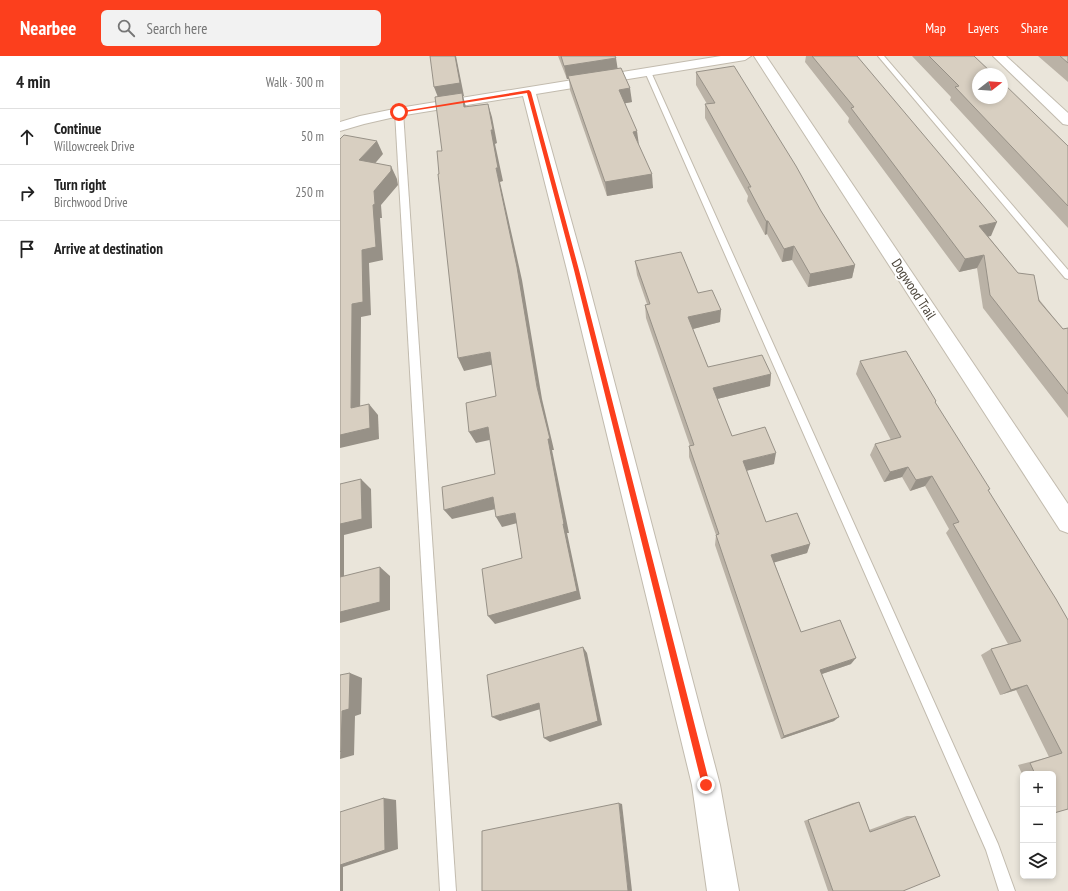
<!DOCTYPE html>
<meta charset="utf-8">
<style>
:root{--surface:#fff;--page:#f2f2f2;--text:#222;--muted:#767676;--line:#e0e0e0;--accent:#fc3f1d}
body{margin:0;font-family:"PT Sans Narrow",sans-serif;background:var(--page);color:var(--text)}
.controls{position:absolute;right:12px;bottom:12px;display:grid;overflow:hidden;border-radius:6px;box-shadow:0 2px 6px #0003}
.controls button{width:36px;height:36px;display:grid;place-items:center;padding:0;border:0;border-bottom:1px solid var(--line);background:var(--surface);color:var(--text);font:20px sans-serif}
.compass{position:absolute;left:632px;top:12px;width:36px;height:36px;border-radius:50%;background:var(--surface);box-shadow:0 2px 6px #0003;rotate:73deg}
.stop{position:absolute;width:12px;height:12px;margin:-9px;border:3px solid #fc3f1d;border-radius:50%;background:#fff}
.stop.end{background:#fc3f1d;border-color:#fff;box-shadow:0 1px 4px #0008}
.list{margin:0;padding:0;list-style:none}
h2{display:flex;justify-content:space-between;align-items:center;height:52px;margin:0;padding:0 16px;font-size:17px}
h2 small{font-size:13px;font-weight:400;color:var(--muted)}
.list li{display:grid;grid-template-columns:26px 1fr auto;gap:12px;align-items:center;box-sizing:border-box;height:56px;padding:0 16px;border-top:1px solid var(--line)}
.list b{display:block;font-size:15px;white-space:nowrap}
.list p{margin:0;font-size:13px;white-space:nowrap;color:var(--muted)}
.list em{font-size:13px;font-style:normal;color:var(--muted)}
.icon{flex:none;width:22px;height:22px;fill:none;stroke:currentColor;stroke-width:2;stroke-linecap:round;stroke-linejoin:round}
.map{position:relative;flex:none;width:728px;height:835px;overflow:hidden}
header{display:flex;align-items:center;gap:24px;box-sizing:border-box;height:56px;padding:0 20px;background:var(--accent);color:#fff}
header strong{font-size:19px}
nav{display:flex;gap:22px;margin-inline-start:auto;font-size:14px}
.search{width:280px;height:36px;background:var(--page);display:flex;align-items:center;gap:10px;box-sizing:border-box;padding:0 14px;border-radius:6px;color:var(--muted);font-size:15px}
main{display:flex}
aside{flex:1;background:var(--surface)}
.map>svg:first-child{display:block}
.residential{fill:#eae5da;fill-rule:evenodd}
.lines{fill:none;stroke-linecap:round;stroke-linejoin:round}
.lane-casing{stroke:#c2bbae;stroke-width:2}
.street-casing{stroke:#c2bbae;stroke-width:2}
.lane{fill:#fff;fill-rule:evenodd}
.street{fill:#fff;fill-rule:evenodd}
.wall{fill:#bab2a6}
.shaded-wall{fill:#979187}
.building{fill:#d8cfc1;stroke:#979187}
.route{fill:#fc3f1d}
.labels{text-anchor:middle;dominant-baseline:central;stroke-width:3.5;stroke-linejoin:round;paint-order:stroke}
.street-label{font-size:14px;fill:#4b4439;stroke:#fff}
</style>
<header>
<strong>Nearbee</strong>
<div class="search"><svg class="icon" aria-label="search" viewBox="0 0 24 24"><circle cx="10" cy="10" r="6"/><path d="M15 15l6 6"/></svg>Search here</div>
<nav><a>Map</a><a>Layers</a><a>Share</a></nav>
</header>
<main>
<aside>
<h2>4 min<small>Walk · 300 m</small></h2>
<ul class="list">
<li><svg class="icon" aria-label="ahead" viewBox="0 0 24 24"><path d="M12 20V5M6 11l6-6 6 6"/></svg><div><b>Continue</b><p>Willowcreek Drive</p></div><em>50 m</em></li>
<li><svg class="icon" aria-label="right" viewBox="0 0 24 24"><path d="M7 20v-9h11M14 6l5 5-5 5"/></svg><div><b>Turn right</b><p>Birchwood Drive</p></div><em>250 m</em></li>
<li><svg class="icon" aria-label="arrive" viewBox="0 0 24 24"><path d="M6 21V4h12l-3 4 3 4H6"/></svg><div><b>Arrive at destination</b></div></li>
</ul>
</aside>
<div class="map">
<svg width="728" height="835" viewBox="0 0 728 835">
<rect width="100%" height="100%" fill="#f6f3ec"/>
<!-- residential -->
<path class="residential" d="M0,0H728V835H0ZM638,18H662V42H638ZM683,718H713V820H683Z"/>
<g class="lines">
<!-- lane casing -->
<g class="lane-casing">
<g id="lane">
<polygon points="538,0 544,0 728,214 728,223 725,222"/>
<polygon points="306,15 311,16 658,788 675,835 659,835 646,794 305,16"/>
<polygon points="59,54 63,56 116,835 100,835 55,56"/>
</g>
</g>
<!-- street casing -->
<g class="street-casing">
<g id="street">
<polygon points="381,0 411,0 405,4 196,38 245,214 380,729 399,835 367,835 352,729 227,214 183,40 59,60 24,68 0,75 0,66 20,60 59,52"/>
<polygon points="414,0 426,0 728,448 728,477 720,474"/>
<polygon points="653,0 666,0 728,57 728,69 723,68"/>
</g>
</g>
<!-- lane -->
<use href="#lane" class="lane"/>
<!-- street -->
<use href="#street" class="street"/>
</g>
<!-- wall -->
<g class="wall">
<polygon points="218,0 275,0 277,13 292,46 285,47 313,132 267,140 230,34 229,23 227,23"/>
<polygon points="466,0 517,0 651,180 648,180 723,273 728,272 728,362 643,252 637,212 619,216 508,66 509,62 465,6"/>
<polygon points="572,0 634,0 728,90 728,172 610,44 611,41"/>
<polygon points="698,0 728,0 728,26"/>
<polygon points="356,16 481,155 515,209 512,222 468,231 452,204 442,206 427,178 425,179 407,145 408,140 365,62 365,48 367,48 356,29"/>
<polygon points="295,205 358,237 380,266 353,273 368,311 431,318 430,330 377,343 392,380 434,408 406,415 426,466 470,488 467,497 434,506 461,576 511,608 482,618 494,665 441,683 375,489 376,479 349,401 349,390 350,390 306,262 305,249 307,248 297,219"/>
<polygon points="520,305 595,347 648,435 728,564 728,753 713,757 713,718 683,718 683,720 678,709 709,701 676,634 660,639 641,599 651,593 668,588 606,477 609,473 585,430 570,435 562,421 544,426 530,399 535,388 551,384 516,318"/>
<polygon points="519,746 529,774 567,760 575,760 563,835 488,835 464,765 513,747"/>
</g>
<!-- shaded-wall -->
<g class="shaded-wall">
<polygon points="115,0 116,0 124,40 123,40 126,51 129,65 99,44 94,31"/>
<polygon points="276,2 278,15 228,20 229,23 227,23 224,10"/>
<polygon points="290,32 292,46 281,48 279,34"/>
<polygon points="148,48 152,61 157,87 155,88 163,125 160,126 182,224 202,343 214,394 212,394 229,477 227,477 241,543 155,568 148,560 223,468 156,112 151,74"/>
<polygon points="297,75 299,89 293,76"/>
<polygon points="37,85 43,98 26,118 19,104"/>
<polygon points="51,110 57,123 58,129 41,149 42,162 40,162 43,204 29,207 31,259 21,261 20,363 11,352 12,248 22,194 33,149 34,135"/>
<polygon points="312,118 313,132 267,140 265,126"/>
<polygon points="426,165 428,165 427,178 425,179"/>
<polygon points="657,166 651,180 633,184 639,170"/>
<polygon points="454,190 452,204 442,206 444,193"/>
<polygon points="644,199 637,212 619,216 625,203"/>
<polygon points="515,209 512,222 468,231 470,218"/>
<polygon points="381,254 380,266 349,274 348,261"/>
<polygon points="150,296 155,308 124,315 118,302"/>
<polygon points="431,318 430,330 373,344 373,332"/>
<polygon points="29,348 38,359 39,383 0,392 0,379"/>
<polygon points="148,371 154,383 136,387 129,376"/>
<polygon points="436,397 434,408 401,416 403,405"/>
<polygon points="568,411 562,421 544,426 550,416"/>
<polygon points="592,420 585,430 570,435 576,424"/>
<polygon points="21,423 31,433 32,472 4,479 4,531 0,528 0,468"/>
<polygon points="153,441 160,452 112,463 104,454"/>
<polygon points="175,457 181,466 162,471 156,461"/>
<polygon points="470,488 467,497 429,508 431,499"/>
<polygon points="40,511 50,520 50,554 0,567 0,556"/>
<polygon points="243,591 247,597 262,669 210,686 204,682"/>
<polygon points="516,602 511,608 476,620 480,614"/>
<polygon points="10,617 22,622 21,658 15,660 14,699 0,703 2,655"/>
<polygon points="687,629 676,634 660,639 671,634"/>
<polygon points="199,647 204,652 160,665 152,661"/>
<polygon points="499,661 494,665 441,683 444,680"/>
<polygon points="44,742 56,744 58,793 3,811 3,835 0,835 0,809"/>
<polygon points="279,747 282,748 292,835 288,835"/>
</g>
<!-- building -->
<g class="building">
<polygon points="90,0 115,0 120,27 94,31"/>
<polygon points="221,0 275,0 276,2 224,10"/>
<polygon points="472,0 517,0 657,166 639,170 678,217 694,219 699,245 723,273 728,272 728,338 650,239 644,199 625,203 511,52 514,51"/>
<polygon points="589,0 634,0 653,18 638,18 638,42 662,42 662,26 728,90 728,150 615,31 619,30"/>
<polygon points="720,0 728,0 728,7"/>
<polygon points="394,10 456,110 481,155 515,209 470,218 454,190 444,193 428,165 426,165 408,131 411,131 365,48 375,47 356,16"/>
<polygon points="281,12 290,32 279,34 297,75 293,76 312,118 265,126 228,20"/>
<polygon points="122,37 124,51 148,48 153,74 151,74 158,112 156,112 177,211 197,331 210,383 208,383 224,468 223,468 237,535 148,560 142,513 182,502 175,457 156,461 153,441 104,454 102,431 155,418 148,371 129,376 126,347 156,340 150,296 118,302 98,118 99,118 97,95 102,95 95,41"/>
<polygon points="4,79 37,85 19,104 51,110 51,115 34,135 35,148 33,149 36,191 22,194 23,246 12,248 11,352 29,348 30,372 0,379 0,83"/>
<polygon points="341,196 358,237 372,234 381,254 348,261 368,311 422,299 431,318 373,332 392,380 425,371 436,397 403,405 426,466 457,457 470,488 431,499 461,576 500,564 516,602 480,614 499,661 444,680 376,479 379,478 349,390 354,389 305,249 310,248 295,205"/>
<polygon points="566,295 596,345 595,346 650,433 648,434 716,543 728,564 728,753 714,757 713,756 713,718 695,718 690,707 722,697 687,629 671,634 651,593 681,585 613,468 619,466 592,420 576,424 568,411 550,416 535,388 561,381 520,305"/>
<polygon points="21,423 22,463 0,468 0,428"/>
<polygon points="40,511 40,546 0,556 0,521"/>
<polygon points="243,591 258,665 204,682 199,647 152,661 147,619"/>
<polygon points="10,617 9,653 2,655 1,695 0,696 0,619"/>
<polygon points="44,742 45,794 0,809 0,756"/>
<polygon points="519,746 530,776 575,760 600,820 563,835 493,835 468,764"/>
<polygon points="279,747 288,835 142,835 142,775"/>
</g>
<!-- route -->
<polygon class="route" points="189,34 191,36 239,214 370,729 366,733 362,729 234,214 187,37 59,57 57,56"/>
<g class="labels">
<!-- street labels -->
<g class="street-label">
<text transform="translate(574 233) rotate(57)">Dogwood Trail</text>
</g>
</g>
</svg>
<div class="controls">
<button>+</button>
<button>−</button>
<button><svg class="icon" aria-label="layers" viewBox="0 0 24 24"><path d="M12 4l9 5-9 5-9-5zM3 14l9 5 9-5"/></svg></button>
</div>
<svg class="compass" viewBox="-18 -18 36 36"><path d="M0-13l5 13h-10z" fill="#e53935"/><path d="M0 13l5-13h-10z" fill="#767676"/></svg>
<div class="stop" style="left:59px;top:56px"></div>
<div class="stop end" style="left:366px;top:729px"></div>
</div>
</main>
